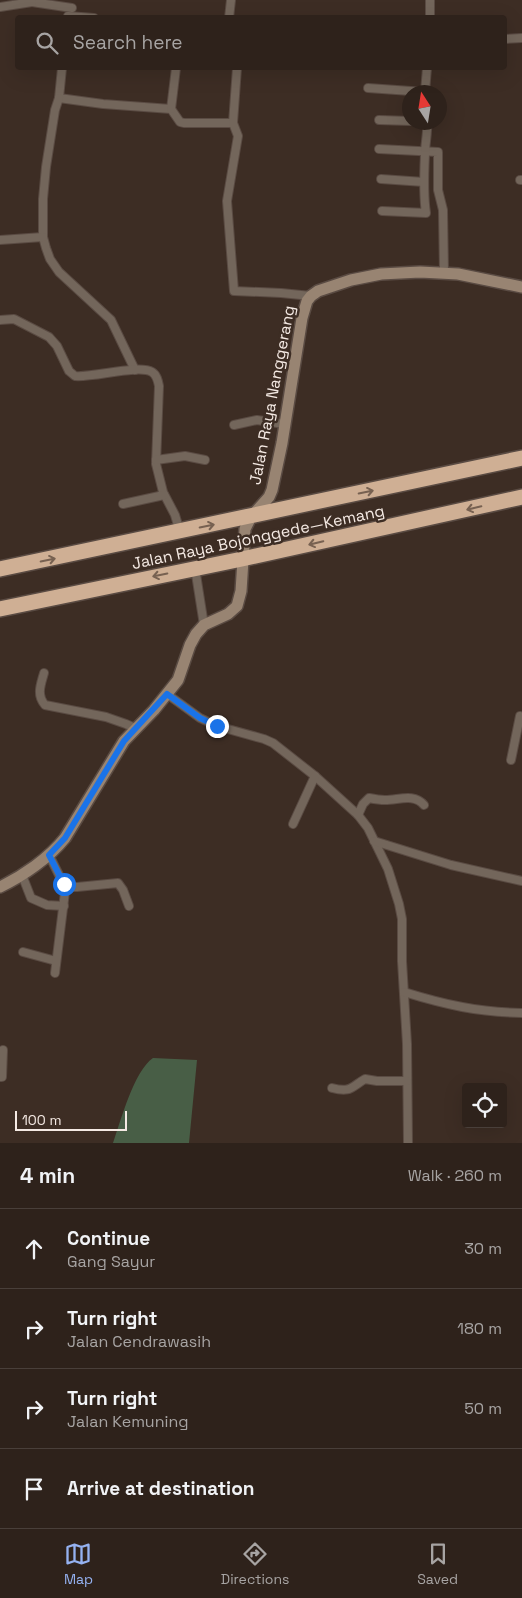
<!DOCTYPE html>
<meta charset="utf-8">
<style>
:root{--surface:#2e221b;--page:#3a2f28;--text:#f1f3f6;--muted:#a7a4a3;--line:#493f3a;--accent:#95b2f1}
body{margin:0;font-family:"Space Grotesk",sans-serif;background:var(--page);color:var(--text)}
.controls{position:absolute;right:15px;bottom:15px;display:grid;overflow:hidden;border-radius:5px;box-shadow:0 5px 20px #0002}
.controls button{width:45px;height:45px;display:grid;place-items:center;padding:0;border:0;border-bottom:1px solid var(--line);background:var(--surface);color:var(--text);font:25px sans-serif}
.compass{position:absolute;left:402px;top:85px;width:45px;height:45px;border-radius:50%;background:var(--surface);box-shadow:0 5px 20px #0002;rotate:348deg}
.scale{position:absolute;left:15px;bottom:12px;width:112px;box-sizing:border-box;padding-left:5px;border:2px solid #f5eae4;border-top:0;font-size:14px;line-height:18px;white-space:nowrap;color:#f5eae4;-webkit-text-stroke:4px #3d2d24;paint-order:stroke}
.stop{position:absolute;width:15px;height:15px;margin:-11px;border:4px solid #1a73e8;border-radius:50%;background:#fff}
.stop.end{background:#1a73e8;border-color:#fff;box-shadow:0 1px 5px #0008}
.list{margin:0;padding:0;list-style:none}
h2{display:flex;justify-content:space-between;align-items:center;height:65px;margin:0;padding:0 20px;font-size:21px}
h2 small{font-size:16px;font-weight:400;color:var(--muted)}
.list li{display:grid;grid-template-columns:32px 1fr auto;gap:15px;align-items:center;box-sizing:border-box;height:80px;padding:0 20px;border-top:1px solid var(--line)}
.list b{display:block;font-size:19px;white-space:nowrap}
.list p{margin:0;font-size:16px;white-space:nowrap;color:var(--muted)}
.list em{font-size:16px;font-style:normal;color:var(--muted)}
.icon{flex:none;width:28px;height:28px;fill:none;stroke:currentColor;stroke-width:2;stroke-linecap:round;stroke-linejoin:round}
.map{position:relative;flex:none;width:522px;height:1143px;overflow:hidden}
.search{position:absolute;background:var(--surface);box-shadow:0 5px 20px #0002;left:15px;right:15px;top:15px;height:55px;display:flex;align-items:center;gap:12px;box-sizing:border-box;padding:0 18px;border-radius:5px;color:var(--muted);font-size:19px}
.sheet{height:385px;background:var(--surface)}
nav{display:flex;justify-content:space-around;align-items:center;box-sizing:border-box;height:70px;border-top:1px solid var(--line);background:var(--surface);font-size:14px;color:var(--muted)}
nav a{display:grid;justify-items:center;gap:2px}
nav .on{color:var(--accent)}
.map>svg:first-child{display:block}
.green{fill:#485e46}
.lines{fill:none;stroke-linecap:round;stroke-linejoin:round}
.street-casing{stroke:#5a4b43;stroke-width:10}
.secondary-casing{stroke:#5a4b43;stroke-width:14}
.highway-casing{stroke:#5a4b43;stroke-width:18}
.street{stroke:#73665b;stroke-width:8}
.secondary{stroke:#988472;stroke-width:11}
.highway{stroke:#cfaf94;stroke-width:15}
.oneway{stroke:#776151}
.route{stroke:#1a73e8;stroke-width:6}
.labels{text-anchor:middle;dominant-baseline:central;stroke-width:5;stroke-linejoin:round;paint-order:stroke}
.street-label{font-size:16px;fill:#f5eae4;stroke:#3d2d24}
</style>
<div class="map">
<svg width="522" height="1143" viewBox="0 0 522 1143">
<rect width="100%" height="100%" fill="#3d2d24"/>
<!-- green -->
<path class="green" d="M153,1058L197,1060L189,1143H113C121,1120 134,1071 153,1058Z"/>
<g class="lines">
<!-- street casing -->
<g class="street-casing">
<g id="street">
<polyline points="31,0 32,2 72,8"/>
<polyline points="0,7 32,2"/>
<polyline points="68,16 94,18"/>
<polyline points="229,18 231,0"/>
<polyline points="430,18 430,0"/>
<polyline points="504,39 522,38"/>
<polyline points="62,68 59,98 103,104 171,109 180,122 184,123 233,123"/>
<polyline points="237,68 233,123 238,136 227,201 234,291 281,293 311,296"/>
<polyline points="368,88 425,92"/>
<polyline points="425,92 427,68"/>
<polyline points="59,98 55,110 46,167 43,199 43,237 46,248 50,259 59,272 111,320 135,370"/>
<polyline points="171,109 176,68"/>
<polyline points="379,120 410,121"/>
<polyline points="379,149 438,152 438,190 443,210 444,273"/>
<polyline points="381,179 424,182"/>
<polyline points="520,180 522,180"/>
<path d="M382,211L426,213C423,194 424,174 425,154C425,143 428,133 427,122"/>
<polyline points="0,240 43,237"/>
<path d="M0,320L14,319L49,337L57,346L69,371L75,376C93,378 139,364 152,372C157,375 158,381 159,386L156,464L163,492L175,515L180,532"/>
<polyline points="234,425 257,420 284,424"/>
<polyline points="156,460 185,456 205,460"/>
<polyline points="123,504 164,495"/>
<polyline points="195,568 204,625"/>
<path d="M44,673C41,684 36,695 45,705L106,717L126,724L135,728"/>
<polyline points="167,694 200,718 217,726 264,739 273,743 315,776 358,815 368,828 388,869 399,904 402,919 402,961 407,1044 408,1143"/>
<polyline points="511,760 520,716"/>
<path d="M358,815L363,804L369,798C374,799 380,800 385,800C399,800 414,793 424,805"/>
<polyline points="293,824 315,776"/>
<polyline points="374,841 451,865 522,881"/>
<polyline points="49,855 63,883 70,887 77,887 118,883 123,890 129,906"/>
<polyline points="22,875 31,898 47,905 64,906"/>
<polyline points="23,952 56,961"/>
<polyline points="55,973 65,892"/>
<path d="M404,992C446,1005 478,1012 522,1013"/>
<polyline points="0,1077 2,1077 3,1050"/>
<path d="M332,1088C351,1093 351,1087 365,1079L377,1081H407"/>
</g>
</g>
<!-- secondary casing -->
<g class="secondary-casing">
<path id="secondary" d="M0,887C23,876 49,858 65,838L124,741L154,710L178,680L190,645L196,634L204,625L228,614L237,606L241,591L245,529L251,517L269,497L272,490L282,443L302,318L307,301L311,296L318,291L351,280L381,274L420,272L458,274L522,287"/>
</g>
<!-- highway casing -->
<g class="highway-casing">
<g id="highway">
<polyline points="0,569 522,458"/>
<polyline points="0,609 242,559 522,497"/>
</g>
</g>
<!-- street -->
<use href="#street" class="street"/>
<!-- secondary -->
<use href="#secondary" class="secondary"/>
<!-- highway -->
<use href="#highway" class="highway"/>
</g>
<!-- one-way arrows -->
<defs><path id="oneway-shaft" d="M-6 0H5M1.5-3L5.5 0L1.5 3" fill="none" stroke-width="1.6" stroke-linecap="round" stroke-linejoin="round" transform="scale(1.25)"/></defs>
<g class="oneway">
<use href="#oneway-shaft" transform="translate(366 492) rotate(-12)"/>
<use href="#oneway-shaft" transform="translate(474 508) rotate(167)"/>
<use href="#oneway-shaft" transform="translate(207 526) rotate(-12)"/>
<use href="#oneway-shaft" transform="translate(316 543) rotate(167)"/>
<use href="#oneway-shaft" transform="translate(48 560) rotate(-12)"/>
<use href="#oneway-shaft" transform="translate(160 575) rotate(168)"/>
</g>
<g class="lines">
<!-- route -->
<polyline class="route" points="64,884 49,855 65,838 124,741 167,694 200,718 217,726"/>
</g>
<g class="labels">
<!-- street labels -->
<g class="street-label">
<text transform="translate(272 395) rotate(-79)">Jalan Raya Nanggerang</text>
<text transform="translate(258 537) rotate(-12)">Jalan Raya Bojonggede—Kemang</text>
</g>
</g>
</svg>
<div class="controls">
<button><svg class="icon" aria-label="locate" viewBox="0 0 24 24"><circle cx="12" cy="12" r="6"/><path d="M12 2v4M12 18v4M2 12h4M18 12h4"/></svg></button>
</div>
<svg class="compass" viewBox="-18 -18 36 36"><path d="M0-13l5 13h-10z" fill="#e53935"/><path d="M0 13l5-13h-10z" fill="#a7a4a3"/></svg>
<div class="scale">100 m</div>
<div class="stop" style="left:64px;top:884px"></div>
<div class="stop end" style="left:217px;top:726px"></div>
<div class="search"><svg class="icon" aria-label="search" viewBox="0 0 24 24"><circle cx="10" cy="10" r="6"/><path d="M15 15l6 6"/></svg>Search here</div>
</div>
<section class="sheet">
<h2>4 min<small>Walk · 260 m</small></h2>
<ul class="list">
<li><svg class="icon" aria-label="ahead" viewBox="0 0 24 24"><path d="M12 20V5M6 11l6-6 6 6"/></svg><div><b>Continue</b><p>Gang Sayur</p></div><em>30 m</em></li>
<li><svg class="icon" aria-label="right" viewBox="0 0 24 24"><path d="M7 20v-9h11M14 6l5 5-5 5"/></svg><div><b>Turn right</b><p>Jalan Cendrawasih</p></div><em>180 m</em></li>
<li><svg class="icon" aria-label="right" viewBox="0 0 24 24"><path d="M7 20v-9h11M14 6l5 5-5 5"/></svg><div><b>Turn right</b><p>Jalan Kemuning</p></div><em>50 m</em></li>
<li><svg class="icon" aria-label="arrive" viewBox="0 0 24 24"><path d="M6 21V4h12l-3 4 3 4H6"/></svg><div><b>Arrive at destination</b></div></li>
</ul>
</section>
<nav>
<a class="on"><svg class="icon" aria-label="map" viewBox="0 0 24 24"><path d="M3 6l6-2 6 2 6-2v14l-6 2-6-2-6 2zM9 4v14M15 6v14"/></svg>Map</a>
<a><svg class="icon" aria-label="directions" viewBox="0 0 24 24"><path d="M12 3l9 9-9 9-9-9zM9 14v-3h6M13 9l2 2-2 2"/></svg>Directions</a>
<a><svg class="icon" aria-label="saved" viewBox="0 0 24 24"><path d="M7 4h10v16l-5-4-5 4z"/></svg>Saved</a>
</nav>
